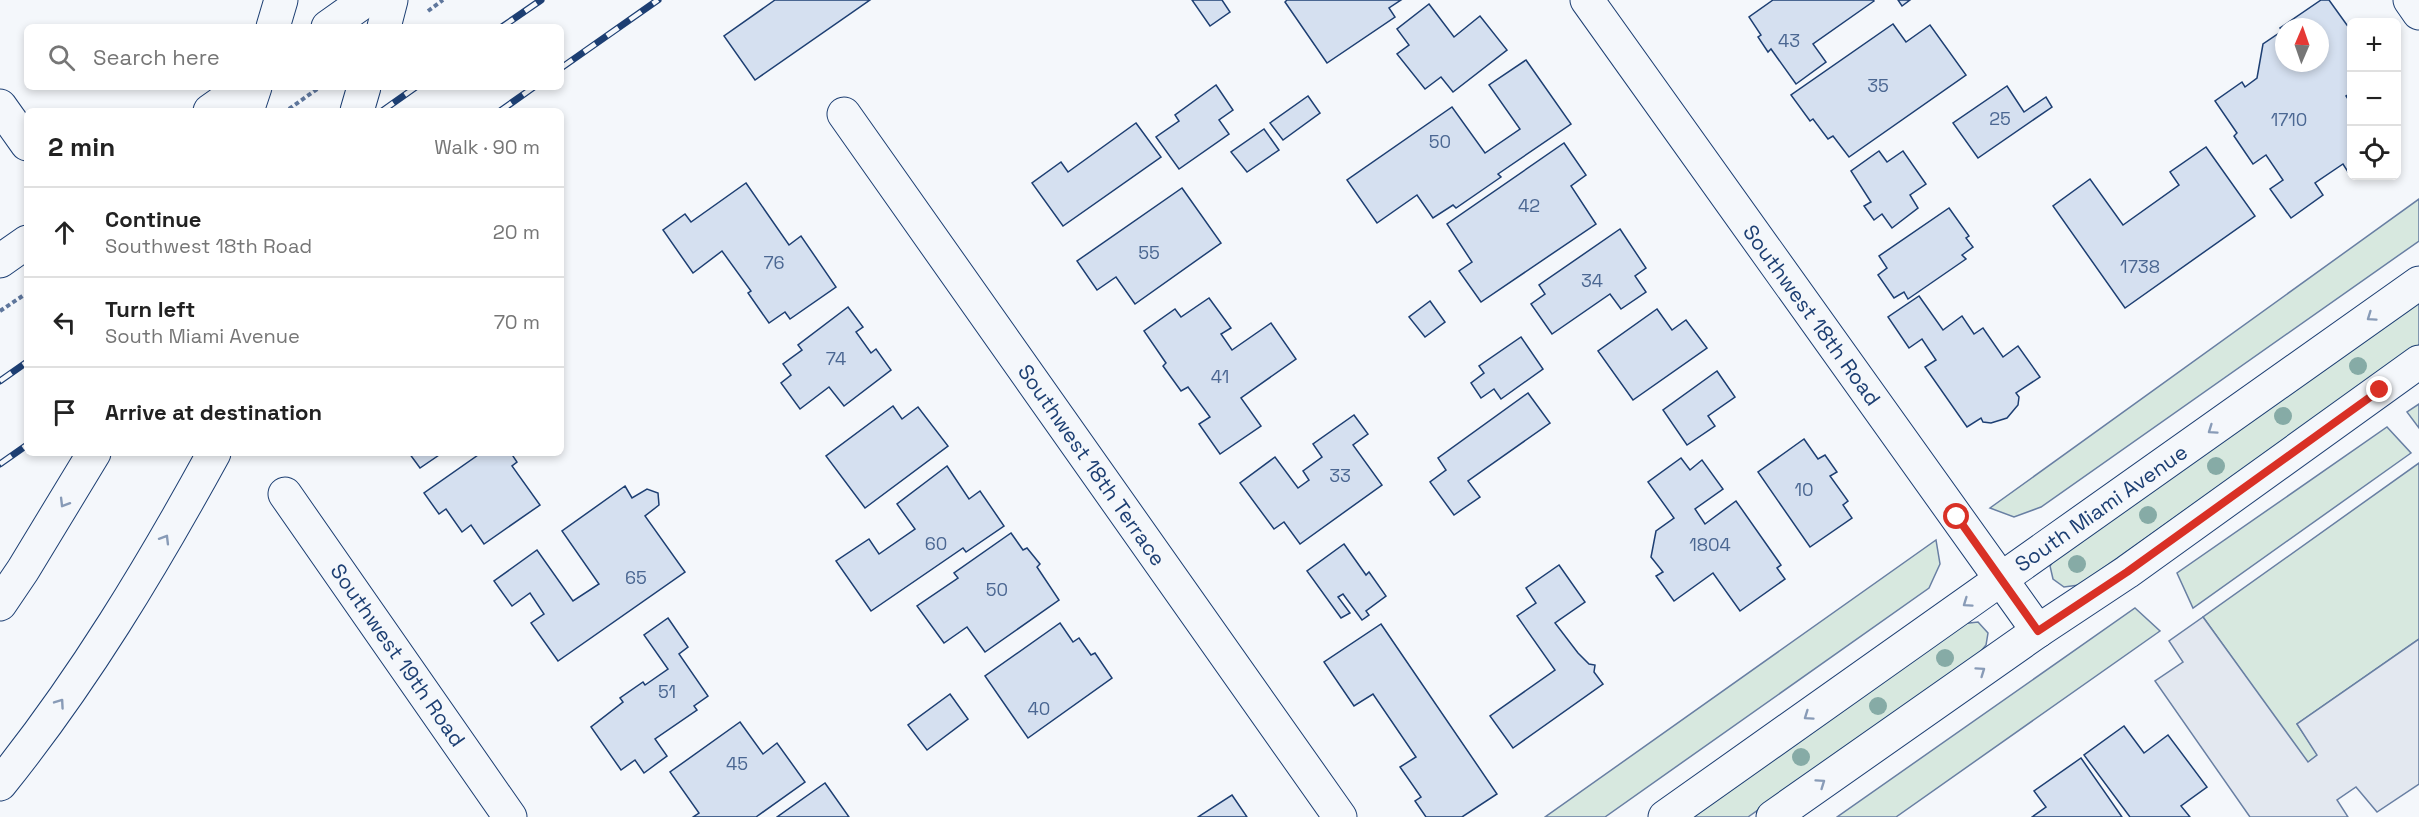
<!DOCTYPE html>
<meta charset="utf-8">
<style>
:root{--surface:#fff;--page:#f6f6f6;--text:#222;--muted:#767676;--line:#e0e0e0}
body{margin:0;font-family:"Space Grotesk",sans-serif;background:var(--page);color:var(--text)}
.controls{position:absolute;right:18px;top:18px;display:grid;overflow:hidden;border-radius:9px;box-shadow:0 3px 9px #0003}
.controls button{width:54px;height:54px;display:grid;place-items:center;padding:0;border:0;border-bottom:2px solid var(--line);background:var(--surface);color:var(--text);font:30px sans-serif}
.compass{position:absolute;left:2275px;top:18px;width:54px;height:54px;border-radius:50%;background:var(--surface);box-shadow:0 3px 9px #0003;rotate:2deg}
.stop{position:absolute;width:18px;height:18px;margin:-14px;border:4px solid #d93025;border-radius:50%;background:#fff}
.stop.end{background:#d93025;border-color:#fff;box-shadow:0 2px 6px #0008}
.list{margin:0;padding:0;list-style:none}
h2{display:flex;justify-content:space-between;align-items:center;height:78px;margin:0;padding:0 24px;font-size:26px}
h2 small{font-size:20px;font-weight:400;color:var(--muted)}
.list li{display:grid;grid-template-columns:39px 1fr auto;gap:18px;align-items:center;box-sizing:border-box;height:90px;padding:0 24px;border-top:2px solid var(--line)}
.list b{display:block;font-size:22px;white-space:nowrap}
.list p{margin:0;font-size:20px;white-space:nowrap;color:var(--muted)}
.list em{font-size:20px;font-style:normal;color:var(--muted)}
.icon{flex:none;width:33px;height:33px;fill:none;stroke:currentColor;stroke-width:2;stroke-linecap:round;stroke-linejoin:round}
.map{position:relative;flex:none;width:2419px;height:817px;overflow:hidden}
.search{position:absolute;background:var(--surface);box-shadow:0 3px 9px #0003;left:24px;top:24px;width:540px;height:66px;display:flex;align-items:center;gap:15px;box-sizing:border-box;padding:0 21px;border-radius:9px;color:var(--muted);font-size:22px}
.panel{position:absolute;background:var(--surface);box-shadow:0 3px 9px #0003;left:24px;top:108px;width:540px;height:348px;border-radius:9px}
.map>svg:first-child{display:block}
.green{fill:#d7e8df;stroke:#687fa3;stroke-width:1.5}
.parking{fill:#e3e8f0;stroke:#687fa3;stroke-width:1.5}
.building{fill:#d5e0f0;stroke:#1d3f73;stroke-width:1.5;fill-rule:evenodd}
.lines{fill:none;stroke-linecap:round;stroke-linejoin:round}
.minor-casing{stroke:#1d3f73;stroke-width:35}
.secondary-casing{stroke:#1d3f73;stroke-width:35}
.motorway-casing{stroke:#1d3f73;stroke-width:35}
.path{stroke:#5e769c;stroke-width:4;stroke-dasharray:4.5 3;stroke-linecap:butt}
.minor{stroke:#f4f7fb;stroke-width:33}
.secondary{stroke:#f4f7fb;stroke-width:33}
.motorway{stroke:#f4f7fb;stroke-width:33}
.rail-casing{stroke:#1d3f73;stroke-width:7}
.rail{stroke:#f4f7fb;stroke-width:4.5;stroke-dasharray:14;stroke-linecap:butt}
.tree{fill:#86aba6}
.oneway{stroke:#889bb7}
.route{stroke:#d93025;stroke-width:8}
.labels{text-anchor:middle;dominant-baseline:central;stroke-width:4.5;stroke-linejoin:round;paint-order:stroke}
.number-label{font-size:18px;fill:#4b6792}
.street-label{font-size:21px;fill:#1d3f73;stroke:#f4f7fb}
</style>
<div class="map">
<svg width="2419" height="817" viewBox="0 0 2419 817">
<rect width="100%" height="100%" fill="#f4f7fb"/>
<!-- green -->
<g class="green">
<polygon points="2419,199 2419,241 2041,507 2014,517 1990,508"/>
<polygon points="2419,301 2419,345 2079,585 2064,587 2053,579 2050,566 2058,554"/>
<polygon points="2419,404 2419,428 2407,412"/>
<polygon points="2387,427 2411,453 2193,608 2177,573"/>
<polygon points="2419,463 2419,639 2297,724 2318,755 2307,763 2203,617"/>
<polygon points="1936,540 1940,564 1929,588 1605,817 1545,817"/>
<polygon points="2135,608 2160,631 1896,817 1837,817"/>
<polygon points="1978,622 1988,633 1986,645 1977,656 1748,817 1686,817 1961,624"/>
</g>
<!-- parking -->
<polygon class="parking" points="2203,617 2308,762 2317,755 2297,724 2419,639 2419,784 2377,812 2356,787 2337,800 2348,817 2250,817 2155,681 2183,662 2169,641"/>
<!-- building -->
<g class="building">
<polygon points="775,0 870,0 755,80 724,36"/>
<polygon points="1192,0 1222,0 1230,12 1210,26"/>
<polygon points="1287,0 1401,0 1389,8 1395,17 1327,63 1285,2"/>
<polygon points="1773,0 1873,0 1874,1 1813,44 1826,62 1796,84 1771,49 1768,52 1758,37 1761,35 1749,17"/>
<polygon points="1898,0 1910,0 1902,6"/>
<path d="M2321,0H2329L2352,32V92L2346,96L2352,105V169L2348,172L2343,164L2315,183L2323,195L2291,218L2270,189L2283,180L2266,155L2253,164L2234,136L2237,133L2215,101L2242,82L2245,87L2257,78L2263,44L2282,31L2280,28ZM2284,27H2320V63H2284Z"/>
<polygon points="1429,4 1454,37 1480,16 1507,50 1453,92 1441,77 1425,89 1397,54 1409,45 1397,29"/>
<polygon points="1893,24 1906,42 1930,25 1966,75 1849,157 1833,136 1828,139 1813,119 1810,121 1791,95"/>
<polygon points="1526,60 1571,124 1498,174 1501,177 1456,208 1453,205 1433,218 1417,195 1377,223 1347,180 1452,107 1485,153 1520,129 1489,85"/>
<polygon points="1216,85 1233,110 1219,120 1229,134 1179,169 1156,137 1179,121 1175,115"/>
<polygon points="2007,86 2024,112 2046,97 2052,107 1978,158 1953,123"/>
<polygon points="1308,96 1320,113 1283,140 1270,123"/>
<polygon points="1136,123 1161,157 1063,226 1032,183 1061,162 1068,172"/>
<polygon points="1264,129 1279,150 1247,172 1231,152"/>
<polygon points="1564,143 1586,175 1571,186 1596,224 1481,302 1459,271 1472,262 1447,224"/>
<polygon points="2206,147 2255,216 2125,308 2053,206 2090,179 2123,225 2179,185 2170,172"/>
<polygon points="1879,151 1887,162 1903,151 1926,184 1910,195 1918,208 1892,228 1882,214 1874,220 1864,206 1871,202 1851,171"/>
<polygon points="746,183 789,245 801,236 836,287 790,319 785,312 769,323 748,293 751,291 722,251 693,273 663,230 685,214 691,222"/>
<polygon points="1182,188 1221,243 1135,304 1116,277 1097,290 1077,261"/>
<polygon points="1949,208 1969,236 1966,238 1973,247 1962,255 1966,259 1908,299 1904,292 1894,298 1878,275 1887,268 1879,256"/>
<polygon points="1620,229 1646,268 1635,276 1646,292 1621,309 1610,294 1552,334 1531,304 1545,294 1539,285"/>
<polygon points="1919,296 1943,330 1962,316 1974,334 1983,328 2003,357 2018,346 2040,377 2016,393 2019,397 2018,405 2007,418 1991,423 1983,422 1981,418 1967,427 1925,367 1936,360 1922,339 1909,348 1888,317"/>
<polygon points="1209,298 1231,328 1221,334 1232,350 1271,323 1296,359 1241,398 1261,426 1220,454 1199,424 1210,417 1188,387 1181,391 1163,366 1166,363 1144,331 1175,309 1181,317"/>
<polygon points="1430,301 1445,322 1425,337 1409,317"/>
<polygon points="848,307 863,327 856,332 871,353 876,349 891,370 844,406 829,387 800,409 781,383 791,375 783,364 802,350 798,345"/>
<polygon points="1657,309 1672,330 1686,320 1707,348 1633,400 1598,351"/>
<polygon points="1521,337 1543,369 1501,399 1494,389 1481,398 1471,383 1484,373 1479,366"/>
<polygon points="1717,371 1735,397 1708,416 1715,426 1687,445 1663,410"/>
<polygon points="1528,393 1550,423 1468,481 1480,497 1454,515 1430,482 1446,470 1438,458"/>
<polygon points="893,406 902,419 918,407 948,446 865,508 826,456"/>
<polygon points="1354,415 1368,434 1353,445 1382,485 1300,544 1284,522 1274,529 1240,483 1275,457 1298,488 1309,480 1303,471 1322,457 1313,444"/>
<polygon points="1804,439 1818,459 1825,455 1837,472 1830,476 1848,501 1843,505 1852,518 1810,547 1758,472"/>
<polygon points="409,453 442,453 420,468"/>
<polygon points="481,453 511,453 517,462 512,466 540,505 484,544 471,525 462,532 446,509 439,514 424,493"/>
<polygon points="1681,458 1690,470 1702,460 1723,489 1695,509 1705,524 1736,501 1781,565 1777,568 1785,579 1740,611 1713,573 1674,601 1656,576 1663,572 1651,557 1656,531 1674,518 1648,482"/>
<polygon points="947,466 969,499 980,491 1004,526 966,552 963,548 871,611 836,561 869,539 879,554 915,529 897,504"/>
<polygon points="625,486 632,498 647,489 658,493 659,505 645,516 685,572 558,661 531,623 544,614 530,593 512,606 494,581 537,550 573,601 599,584 562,531"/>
<polygon points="1011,533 1023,550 1027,548 1040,564 1037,567 1059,600 985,652 967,627 944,643 917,606 958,578 954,573"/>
<polygon points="1344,544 1366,575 1369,572 1386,596 1366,611 1369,615 1362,620 1343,594 1338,597 1350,613 1341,618 1307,571"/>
<polygon points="1559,565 1585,602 1555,623 1578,653 1589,664 1595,665 1594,672 1603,684 1513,748 1490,716 1555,670 1517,616 1536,603 1526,588"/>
<polygon points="668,618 688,647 679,654 708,696 694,706 697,710 655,739 667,756 644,773 635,760 621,770 591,727 623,702 620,698 643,682 645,685 668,669 644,635"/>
<polygon points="1060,623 1073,642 1079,638 1091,655 1095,653 1112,678 1028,738 985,676"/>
<polygon points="1381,624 1497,794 1462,817 1426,817 1415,801 1421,797 1400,767 1416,757 1373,694 1354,706 1324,662"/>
<polygon points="950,694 968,719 927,750 908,725"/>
<polygon points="740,722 763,754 777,743 805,782 756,817 693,817 699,813 670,772"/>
<polygon points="2124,726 2144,753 2168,735 2207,787 2181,806 2190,817 2130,817 2084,755"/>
<polygon points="2081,758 2122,817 2032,817 2046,807 2034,791"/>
<polygon points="825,783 849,817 777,817"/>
<polygon points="1232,795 1247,817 1198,817"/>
</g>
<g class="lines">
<!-- minor casing -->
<g class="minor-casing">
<g id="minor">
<polyline points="1587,0 2038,631"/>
<polyline points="2410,0 2419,13"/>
<polyline points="328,27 366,0"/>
<polyline points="0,106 27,144"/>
<polyline points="210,111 244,87"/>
<polyline points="844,114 1340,817"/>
<polyline points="0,261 27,242"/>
<polyline points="285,494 510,817"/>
</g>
</g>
<!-- secondary casing -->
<g class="secondary-casing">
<g id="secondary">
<polyline points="1665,817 2419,283"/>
<polyline points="1773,817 2038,631 2127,572 2419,362"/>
</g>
</g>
<!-- motorway casing -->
<g class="motorway-casing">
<g id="motorway">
<polyline points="273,27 281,0"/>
<polyline points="384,27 391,0"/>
<polyline points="247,111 255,87"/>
<polyline points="357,111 364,87"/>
<polyline points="0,604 23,570 94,453"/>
<path d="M0,784C83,681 151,568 214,453"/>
</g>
</g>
<!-- path -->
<g class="path">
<polyline points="428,11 443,0"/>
<polyline points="289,109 320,87"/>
<polyline points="0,311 27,293"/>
</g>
<!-- minor -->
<use href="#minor" class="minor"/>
<!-- secondary -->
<use href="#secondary" class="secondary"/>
<!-- motorway -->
<use href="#motorway" class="motorway"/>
<!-- rail casing -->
<g class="rail-casing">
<g id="rail">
<polyline points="502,27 541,0"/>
<polyline points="561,68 658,0"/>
<polyline points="382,111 416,87"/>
<polyline points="500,111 534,87"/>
<polyline points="0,381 27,362"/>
<polyline points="0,464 27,445"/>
</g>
</g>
<!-- rail -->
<use href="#rail" class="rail"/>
</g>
<!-- trees -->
<g class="tree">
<circle cx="2358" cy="366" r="9"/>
<circle cx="2283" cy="416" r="9"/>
<circle cx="2216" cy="466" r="9"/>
<circle cx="2148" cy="515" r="9"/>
<circle cx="2077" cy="564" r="9"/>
<circle cx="1945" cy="658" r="9"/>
<circle cx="1878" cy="706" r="9"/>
<circle cx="1801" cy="757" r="9"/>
</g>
<!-- one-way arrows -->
<defs><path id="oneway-chevron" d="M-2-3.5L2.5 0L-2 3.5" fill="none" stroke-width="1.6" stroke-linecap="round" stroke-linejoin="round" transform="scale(1.5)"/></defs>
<g class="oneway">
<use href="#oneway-chevron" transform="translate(2371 317) rotate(145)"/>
<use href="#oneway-chevron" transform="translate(2212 430) rotate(145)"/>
<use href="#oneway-chevron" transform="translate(64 503) rotate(121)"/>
<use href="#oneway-chevron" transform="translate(165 539) rotate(-59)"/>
<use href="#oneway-chevron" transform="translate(1967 603) rotate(145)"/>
<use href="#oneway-chevron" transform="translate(1981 671) rotate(-35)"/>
<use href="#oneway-chevron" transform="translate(60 703) rotate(-55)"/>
<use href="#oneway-chevron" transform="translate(1808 716) rotate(145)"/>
<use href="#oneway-chevron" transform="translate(1821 783) rotate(-35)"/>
</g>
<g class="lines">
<!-- route -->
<polyline class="route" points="1957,517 2038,631 2127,572 2380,390"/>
</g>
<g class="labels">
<!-- number labels -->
<g class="number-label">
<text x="1789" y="40">43</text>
<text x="1878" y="85">35</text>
<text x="2000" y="118">25</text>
<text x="2289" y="119">1710</text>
<text x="1440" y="141">50</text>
<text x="1529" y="205">42</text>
<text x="1149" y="252">55</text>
<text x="774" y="262">76</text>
<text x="2140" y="266">1738</text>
<text x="1592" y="280">34</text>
<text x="836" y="358">74</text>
<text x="1220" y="376">41</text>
<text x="1340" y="475">33</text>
<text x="1804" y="489">10</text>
<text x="936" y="543">60</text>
<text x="1710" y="544">1804</text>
<text x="636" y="577">65</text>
<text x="997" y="589">50</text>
<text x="667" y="691">51</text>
<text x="1039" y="708">40</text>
<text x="737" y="763">45</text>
</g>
<!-- street labels -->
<g class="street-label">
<text transform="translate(1812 315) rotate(54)">Southwest 18th Road</text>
<text transform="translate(1092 465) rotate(55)">Southwest 18th Terrace</text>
<text transform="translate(2101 508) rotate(-35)">South Miami Avenue</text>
<text transform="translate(398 655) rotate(55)">Southwest 19th Road</text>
</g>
</g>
</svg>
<div class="controls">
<button>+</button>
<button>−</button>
<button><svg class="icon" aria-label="locate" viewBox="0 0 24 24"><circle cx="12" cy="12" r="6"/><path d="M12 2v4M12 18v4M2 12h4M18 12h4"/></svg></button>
</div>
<svg class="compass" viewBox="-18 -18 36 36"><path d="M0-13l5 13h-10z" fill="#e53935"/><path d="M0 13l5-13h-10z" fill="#767676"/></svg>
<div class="stop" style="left:1957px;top:517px"></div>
<div class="stop end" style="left:2380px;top:390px"></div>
<div class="search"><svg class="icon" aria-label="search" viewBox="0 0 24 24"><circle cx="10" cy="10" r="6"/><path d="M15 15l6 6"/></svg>Search here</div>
<section class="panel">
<h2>2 min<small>Walk · 90 m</small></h2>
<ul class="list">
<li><svg class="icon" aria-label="ahead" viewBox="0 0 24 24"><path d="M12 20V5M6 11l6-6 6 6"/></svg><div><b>Continue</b><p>Southwest 18th Road</p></div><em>20 m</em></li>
<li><svg class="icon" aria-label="left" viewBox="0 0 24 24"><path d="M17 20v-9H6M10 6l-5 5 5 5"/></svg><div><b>Turn left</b><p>South Miami Avenue</p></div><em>70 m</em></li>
<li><svg class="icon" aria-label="arrive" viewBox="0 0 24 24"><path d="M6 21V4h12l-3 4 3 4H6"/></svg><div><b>Arrive at destination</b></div></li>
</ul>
</section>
</div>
